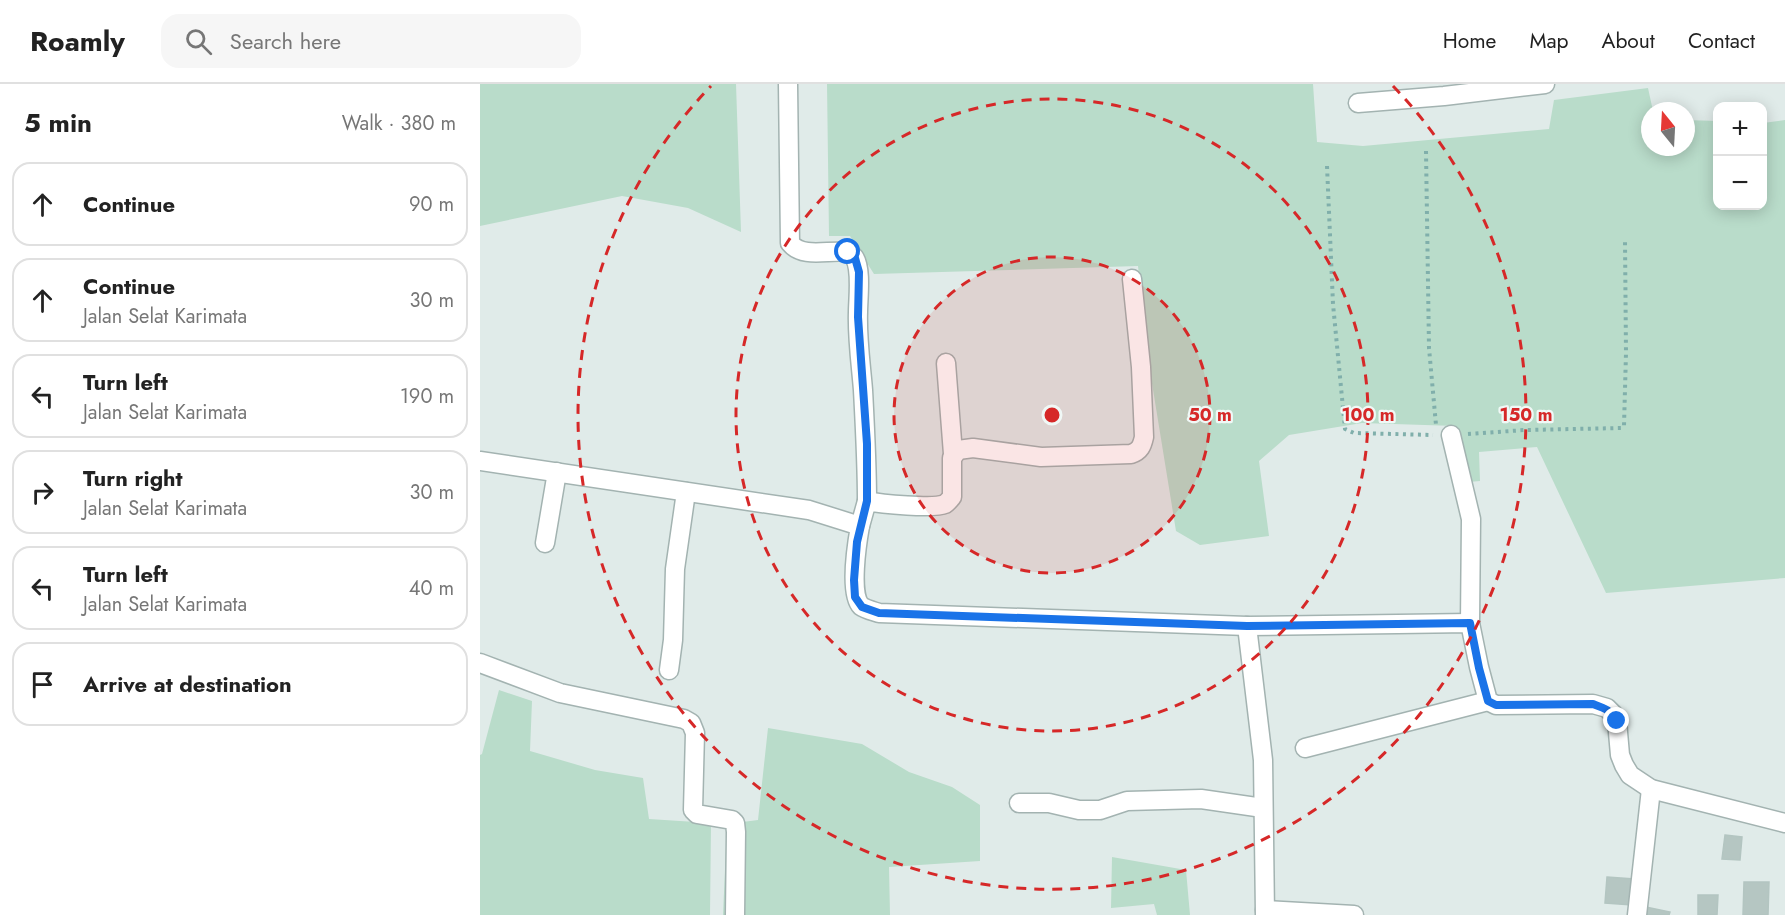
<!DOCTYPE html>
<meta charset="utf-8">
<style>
:root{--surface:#fff;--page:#f6f6f6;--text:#222;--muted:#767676;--line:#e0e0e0}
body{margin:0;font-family:Jost,sans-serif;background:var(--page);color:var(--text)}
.controls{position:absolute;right:18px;top:18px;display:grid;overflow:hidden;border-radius:12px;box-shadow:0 3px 15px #0003}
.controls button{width:54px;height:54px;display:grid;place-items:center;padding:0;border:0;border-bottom:2px solid var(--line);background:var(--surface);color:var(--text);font:30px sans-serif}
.compass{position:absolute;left:1161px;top:18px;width:54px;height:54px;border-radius:50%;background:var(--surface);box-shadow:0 3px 15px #0003;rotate:342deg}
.stop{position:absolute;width:18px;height:18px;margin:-14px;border:4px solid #1a73e8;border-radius:50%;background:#fff}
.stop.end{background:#1a73e8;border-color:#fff;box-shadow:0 2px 6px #0008}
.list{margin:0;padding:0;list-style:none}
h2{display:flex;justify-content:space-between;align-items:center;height:78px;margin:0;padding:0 24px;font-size:26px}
h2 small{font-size:20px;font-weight:400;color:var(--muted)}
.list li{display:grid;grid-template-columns:39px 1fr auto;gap:18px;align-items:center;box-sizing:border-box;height:84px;margin:0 12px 12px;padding:0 12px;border:2px solid var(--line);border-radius:18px}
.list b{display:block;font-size:22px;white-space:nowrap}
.list p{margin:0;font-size:20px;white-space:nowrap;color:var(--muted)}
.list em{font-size:20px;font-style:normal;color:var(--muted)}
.icon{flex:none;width:33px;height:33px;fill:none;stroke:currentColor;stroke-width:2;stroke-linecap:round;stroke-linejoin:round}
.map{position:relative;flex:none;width:1305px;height:831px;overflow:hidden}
header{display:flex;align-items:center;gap:36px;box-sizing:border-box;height:84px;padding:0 30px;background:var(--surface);border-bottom:2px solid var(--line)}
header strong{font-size:28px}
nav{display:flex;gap:33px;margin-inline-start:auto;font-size:21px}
.search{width:420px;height:54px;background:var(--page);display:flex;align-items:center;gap:15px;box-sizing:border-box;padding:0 21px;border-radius:18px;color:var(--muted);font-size:22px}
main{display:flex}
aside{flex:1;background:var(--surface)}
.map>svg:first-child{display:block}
.green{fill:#b9dcca}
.building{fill:#b5c6c2;stroke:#b3c5c1;stroke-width:1.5}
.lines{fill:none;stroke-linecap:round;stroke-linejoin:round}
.minor-casing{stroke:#a3b3b1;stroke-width:21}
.path{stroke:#80afab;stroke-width:4;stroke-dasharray:3 4.5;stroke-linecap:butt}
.minor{stroke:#fff;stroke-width:18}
.route{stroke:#1a73e8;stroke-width:8}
.ring{fill:none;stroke:#d62828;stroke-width:3;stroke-dasharray:10 8}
.centre{fill:#d62828;stroke:#f0f8f6;stroke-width:3}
.ring-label{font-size:18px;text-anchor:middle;font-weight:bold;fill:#d62828;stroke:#f0f8f6;stroke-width:4.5;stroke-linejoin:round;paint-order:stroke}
</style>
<header>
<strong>Roamly</strong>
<div class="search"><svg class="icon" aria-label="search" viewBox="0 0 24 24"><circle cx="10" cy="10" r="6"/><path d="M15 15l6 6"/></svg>Search here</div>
<nav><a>Home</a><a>Map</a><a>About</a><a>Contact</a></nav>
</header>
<main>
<aside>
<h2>5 min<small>Walk · 380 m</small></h2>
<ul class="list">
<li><svg class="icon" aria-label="ahead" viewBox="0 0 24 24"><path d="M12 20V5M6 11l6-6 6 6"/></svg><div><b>Continue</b></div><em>90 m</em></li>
<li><svg class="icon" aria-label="ahead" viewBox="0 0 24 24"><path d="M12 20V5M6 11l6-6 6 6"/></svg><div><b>Continue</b><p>Jalan Selat Karimata</p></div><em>30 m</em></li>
<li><svg class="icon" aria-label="left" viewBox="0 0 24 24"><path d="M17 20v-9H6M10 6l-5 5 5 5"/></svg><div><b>Turn left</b><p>Jalan Selat Karimata</p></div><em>190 m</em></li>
<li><svg class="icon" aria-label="right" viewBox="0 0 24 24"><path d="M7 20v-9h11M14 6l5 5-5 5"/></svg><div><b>Turn right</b><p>Jalan Selat Karimata</p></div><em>30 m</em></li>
<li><svg class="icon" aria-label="left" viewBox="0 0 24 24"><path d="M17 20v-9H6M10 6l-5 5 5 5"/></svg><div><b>Turn left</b><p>Jalan Selat Karimata</p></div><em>40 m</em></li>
<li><svg class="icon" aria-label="arrive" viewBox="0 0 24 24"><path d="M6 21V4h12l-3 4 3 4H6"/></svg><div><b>Arrive at destination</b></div></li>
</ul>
</aside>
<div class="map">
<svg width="1305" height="831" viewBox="0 0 1305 831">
<rect width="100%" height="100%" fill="#e0ebe9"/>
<!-- green -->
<g class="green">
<polygon points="0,0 256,0 261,148 208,124 142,112 0,142"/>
<polygon points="347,0 833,0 837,58 883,62 1069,45 1074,16 1168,4 1173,27 1170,27 1170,63 1206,63 1206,36 1237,37 1238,122 1282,122 1283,39 1305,36 1305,494 1126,509 1057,363 999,368 1000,397 989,398 976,342 882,339 809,351 779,377 789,452 720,461 696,447 669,281 658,182 394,190 370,152 349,152"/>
<polygon points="19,606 52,617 50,667 115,686 163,694 169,735 231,739 230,831 0,831 0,671 2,670"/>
<polygon points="288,644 382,660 429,688 472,703 500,721 500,777 409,783 410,831 243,831 247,740 278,736"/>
<polygon points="632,773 706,786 710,831 677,831 674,820 631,824"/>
</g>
<!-- building -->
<g class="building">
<polygon points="1245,751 1262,753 1260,776 1242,775"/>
<polygon points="1127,793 1154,795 1152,821 1125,819"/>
<polygon points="1264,798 1289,798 1288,831 1263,831"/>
<polygon points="1218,811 1238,811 1237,831 1218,831"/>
<polygon points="1161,822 1190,828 1189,831 1159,831"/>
</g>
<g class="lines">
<!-- minor casing -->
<g class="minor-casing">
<g id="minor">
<path d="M308,0L310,159C326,179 364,159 374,173C382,184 378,215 378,228C377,254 381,281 383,306C385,344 387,380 387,417"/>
<polyline points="878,19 964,12 1065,0"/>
<polyline points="466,279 473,370"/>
<polyline points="971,351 991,435 990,539"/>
<path d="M0,377L329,426L380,442C377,459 369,510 381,522C385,525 393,527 399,529L767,542L990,539L999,583L1008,617L1016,621L1113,620L1127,624L1133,630L1137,637L1140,671L1144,681L1150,691L1171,705L1305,739"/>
<path d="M380,442L387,417C401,420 454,425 465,420C468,418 470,415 472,413V374L478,366L493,364L561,373L651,370C660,367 662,362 664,353L661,283L652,195"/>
<polyline points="65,459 77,388"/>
<polyline points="767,542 783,676 785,831"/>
<polyline points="0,579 80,609 204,635 211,639 215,649 213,726 217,730 252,736 255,739 256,748 255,831"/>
<polyline points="189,586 193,556 195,485 206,408"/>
<polyline points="825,664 1008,617"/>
<polyline points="539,719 569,719 599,726 620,726 647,717 721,715 783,724"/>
<polyline points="785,826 874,831"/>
<polyline points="1157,831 1171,705"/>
</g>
</g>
<!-- path -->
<g class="path">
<polyline points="946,67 949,264 956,341"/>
<polyline points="847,82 853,220 865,345 874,349 953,351"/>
<polyline points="988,350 1045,346 1141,344 1144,342 1146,269 1145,157"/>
</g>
<!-- minor -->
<use href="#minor" class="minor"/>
</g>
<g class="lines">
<!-- route -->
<path class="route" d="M368,168L375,174L379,188L378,233L387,360V417L377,458L374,496L375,513L382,523L399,529L767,542L990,539L999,584L1008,617L1016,621L1113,620C1124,624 1131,626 1137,637"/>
</g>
<!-- distance rings -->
<circle cx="572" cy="331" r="158" fill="#d62828" fill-opacity=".12"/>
<g class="ring">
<circle cx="572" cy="331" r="158"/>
<circle cx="572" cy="331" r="316"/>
<path d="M913 2A474 474 0 1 1 231 2"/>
</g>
<circle cx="572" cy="331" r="9" class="centre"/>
<g class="ring-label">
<text x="730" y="337">50 m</text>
<text x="888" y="337">100 m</text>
<text x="1046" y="337">150 m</text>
</g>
</svg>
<div class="controls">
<button>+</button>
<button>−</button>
</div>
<svg class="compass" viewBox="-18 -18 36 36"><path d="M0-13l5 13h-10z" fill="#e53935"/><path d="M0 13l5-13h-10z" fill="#767676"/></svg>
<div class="stop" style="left:368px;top:168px"></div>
<div class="stop end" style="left:1137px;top:637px"></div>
</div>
</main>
